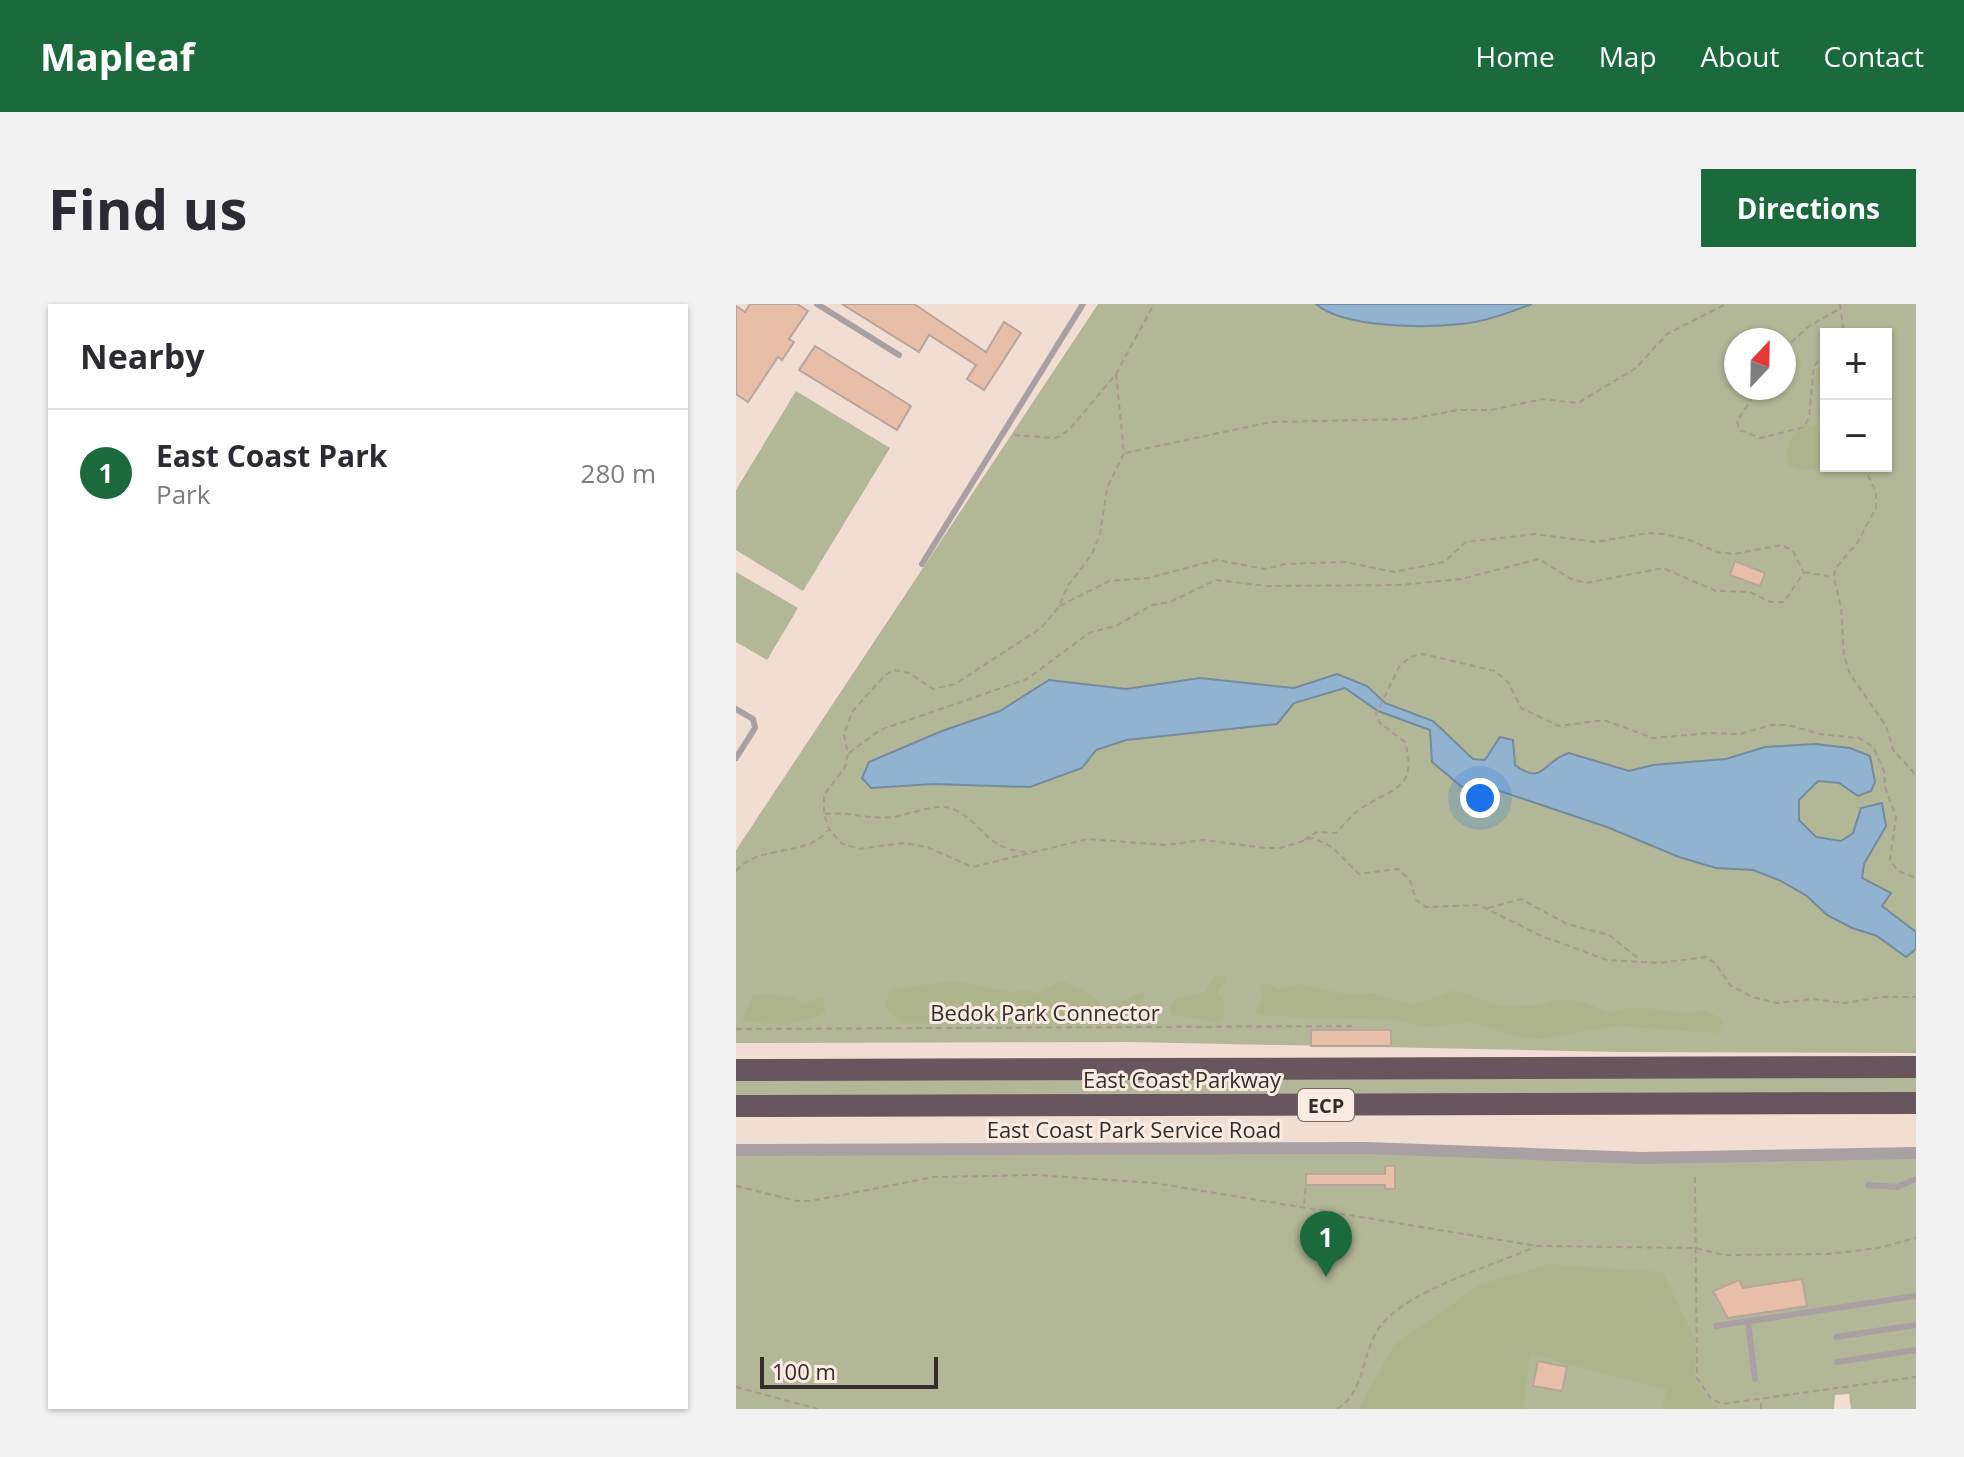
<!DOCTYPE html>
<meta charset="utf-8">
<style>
:root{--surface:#fff;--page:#f2f2f3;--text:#2b2b33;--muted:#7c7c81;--line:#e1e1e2;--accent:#1a6a3b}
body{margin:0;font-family:"Open Sans",sans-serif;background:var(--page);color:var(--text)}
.controls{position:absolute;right:24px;top:24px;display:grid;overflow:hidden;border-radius:0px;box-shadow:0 2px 6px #0004}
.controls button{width:72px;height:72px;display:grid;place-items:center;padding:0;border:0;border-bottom:2px solid var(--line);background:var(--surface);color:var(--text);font:40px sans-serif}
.compass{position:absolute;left:988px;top:24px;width:72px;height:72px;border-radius:50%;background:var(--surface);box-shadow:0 2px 6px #0004;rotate:22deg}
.scale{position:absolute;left:24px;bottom:20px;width:178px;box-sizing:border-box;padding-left:8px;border:4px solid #352d29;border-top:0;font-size:22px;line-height:28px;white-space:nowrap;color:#352d29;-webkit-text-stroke:6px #fcebe3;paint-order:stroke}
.you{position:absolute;left:744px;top:494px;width:28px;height:28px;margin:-20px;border:6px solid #fff;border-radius:50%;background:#1a73e8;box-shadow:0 0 0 12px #1a73e833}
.badge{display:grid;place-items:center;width:52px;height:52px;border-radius:50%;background:var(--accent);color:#fff;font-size:26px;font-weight:700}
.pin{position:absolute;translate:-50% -66px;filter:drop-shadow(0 2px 4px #0008)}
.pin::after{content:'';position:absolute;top:42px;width:28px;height:24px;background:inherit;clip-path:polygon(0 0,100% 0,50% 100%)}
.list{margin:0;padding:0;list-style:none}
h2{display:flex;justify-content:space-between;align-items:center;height:104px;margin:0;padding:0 32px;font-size:34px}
h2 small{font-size:26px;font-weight:400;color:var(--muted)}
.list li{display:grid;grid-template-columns:52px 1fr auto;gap:24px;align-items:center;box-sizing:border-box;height:128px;padding:0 32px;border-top:2px solid var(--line)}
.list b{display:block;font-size:30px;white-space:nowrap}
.list p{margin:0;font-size:26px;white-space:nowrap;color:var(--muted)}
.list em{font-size:26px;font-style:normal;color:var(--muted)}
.map{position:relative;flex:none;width:1180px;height:1105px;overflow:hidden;border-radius:0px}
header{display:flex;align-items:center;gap:48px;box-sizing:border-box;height:112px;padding:0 40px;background:var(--accent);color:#fff}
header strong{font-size:38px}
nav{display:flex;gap:44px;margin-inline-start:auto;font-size:28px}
.intro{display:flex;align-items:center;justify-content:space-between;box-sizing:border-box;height:192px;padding:0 48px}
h1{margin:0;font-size:56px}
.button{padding:20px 36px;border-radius:0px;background:var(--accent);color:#fff;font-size:28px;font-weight:700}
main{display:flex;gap:48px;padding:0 48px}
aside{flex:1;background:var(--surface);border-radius:0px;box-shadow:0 2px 6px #0004}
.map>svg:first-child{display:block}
.green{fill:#b2b797;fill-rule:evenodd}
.forest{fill:#aeb58d}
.water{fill:#91b3cf;stroke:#758b9d;stroke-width:2}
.building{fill:#e7bfa9;stroke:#b8a59b;stroke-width:2}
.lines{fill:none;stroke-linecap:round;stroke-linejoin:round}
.path{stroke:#aa9a92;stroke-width:2;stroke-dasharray:6 4;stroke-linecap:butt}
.lane{stroke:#a9a0a4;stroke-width:6}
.street{stroke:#a9a0a4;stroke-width:12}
.highway{stroke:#68565e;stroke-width:22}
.labels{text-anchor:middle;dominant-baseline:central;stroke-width:6;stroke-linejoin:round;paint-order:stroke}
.shield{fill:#fcebe3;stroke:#716661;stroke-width:2}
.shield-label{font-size:20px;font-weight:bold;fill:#352d29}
.street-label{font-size:22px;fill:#352d29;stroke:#fcebe3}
</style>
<header>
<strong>Mapleaf</strong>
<nav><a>Home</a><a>Map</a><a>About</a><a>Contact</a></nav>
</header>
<div class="intro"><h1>Find us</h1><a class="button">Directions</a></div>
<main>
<aside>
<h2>Nearby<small></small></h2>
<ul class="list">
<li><span class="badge">1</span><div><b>East Coast Park</b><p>Park</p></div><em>280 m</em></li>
</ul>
</aside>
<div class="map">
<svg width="1180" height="1105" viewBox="0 0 1180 1105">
<rect width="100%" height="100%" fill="#f2ddd3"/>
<!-- green -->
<g class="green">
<path d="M362,0H1180V749L882,748L395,738L0,739V546ZM1090,30H1150V162H1090ZM1000,36H1048V84H1000Z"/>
<polygon points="60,87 154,144 67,287 0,246 0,186"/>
<polygon points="0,268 62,304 31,356 0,338"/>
<polygon points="1180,773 1180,789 0,792 0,776"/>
<polygon points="660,844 1180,853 1180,1105 1115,1105 1113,1090 1099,1091 1098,1105 0,1105 0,852"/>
</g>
<!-- forest -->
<g class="forest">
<path d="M1070,120L1090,125V151L1078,165L1066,167L1053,162C1048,143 1054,130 1070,120Z"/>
<polygon points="487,671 491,674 481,689 488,697 488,715 482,719 436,710 434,704 438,695 469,688 479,672"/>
<path d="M327,677L351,688L366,702C383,703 394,690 410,688L400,712L386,721L164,719L149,703L154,685C175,684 196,678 217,678C241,678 268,692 291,686L298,690Z"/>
<polygon points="530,678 542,685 562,680 609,690 637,689 677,701 719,686 764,702 804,701 819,695 849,698 871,708 901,703 952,709 969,706 988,716 982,729 879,722 807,735 786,734 735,718 690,723 660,716 527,712 519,709 528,690 522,685"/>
<path d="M30,690L60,693L65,701L86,693L90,708C61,723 38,722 6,716L17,691Z"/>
<polygon points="814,960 927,968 959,1036 959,1074 964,1087 984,1105 926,1105 931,1086 794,1050 787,1105 622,1105 659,1040 745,980"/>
</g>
<!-- water -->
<g class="water">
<path d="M580,0H796C774,8 749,18 725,20C689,24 607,24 580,0Z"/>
<path d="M601,370L631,382L649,399L697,417L737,455L749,456L764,433L777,436L779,461C808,483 807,456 833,449L893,467L917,461L990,455L1029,443L1079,440L1114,444L1134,452L1139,478L1135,487L1122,492L1103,479L1082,477L1063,496V516L1080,533L1105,537L1117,529L1125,504L1146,499L1150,522L1128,560L1126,574L1155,589L1146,602L1180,628V645L1170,653L1141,632L1116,624L1091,611L1071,592L1043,576L1017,566L980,564L943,553L871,523L755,484L726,483L696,458L694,426L642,407L609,384L558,399L541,420L390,436L360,446L346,464L294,483L197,480L135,484L126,474L133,458L206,427L264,407L313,376L390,385L464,374L558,384Z"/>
</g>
<!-- building -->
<g class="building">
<polygon points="14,0 61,0 72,7 53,35 58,38 46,56 42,53 12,98 0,90 0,2 9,8"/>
<polygon points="106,0 178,0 250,48 268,18 285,29 248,86 231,75 240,61 193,31 183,48"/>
<polygon points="79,42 175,102 161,126 63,66"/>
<polygon points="999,257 1029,269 1024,282 994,271"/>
<rect x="575" y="726" width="80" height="16"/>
<polygon points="649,862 659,862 659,885 649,885 649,881 570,881 570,870 649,870"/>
<polygon points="1066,975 1071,1002 992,1014 977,987 1003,976 1007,984"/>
<polygon points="802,1057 831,1063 826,1087 797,1082"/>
</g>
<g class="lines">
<!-- path -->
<g class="path">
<polyline points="1104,0 1108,30"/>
<polyline points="1102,30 1106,24"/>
<polyline points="1048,45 1073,22 1105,4"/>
<polyline points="380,70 388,149 371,184 364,230 356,250 331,283 323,303 305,324 219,380 197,385 173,369 158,366 149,371 116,408 108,431 112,450 109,463 88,491 88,510 93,525 105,539 122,545 168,539 191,543 236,563 352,535 430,541 467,536 529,544 544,544 577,534 596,543 623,570 662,565 674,576 680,596 690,603 743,601 803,631 871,656 924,659 970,653 979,659 994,681 1016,693 1041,699 1076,695 1109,699 1146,693 1180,693"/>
<polyline points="1023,84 1001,117 1003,126 1025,134 1068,123 1073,114 1078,62 1090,48"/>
<polyline points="278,131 320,134 333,126 380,70 418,0"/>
<polyline points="389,149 535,118 674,115 722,106 755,106 807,95 842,99 900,64 931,30 990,0"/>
<polyline points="1127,162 1140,188 1140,204 1121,239 1099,265 1098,273 1105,304 1108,351 1114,370 1150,422 1157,446 1180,471"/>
<polyline points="1068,268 1097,273"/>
<polyline points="324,302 373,277 412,274 481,256 529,265 549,260 609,258 658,268 708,258 730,238 799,230 860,238 911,229 927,230 951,235 981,248 998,250 1046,241 1057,247 1067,267"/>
<polyline points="113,449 144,426 291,375 353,329 382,321 416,301 434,298 480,276 531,282 664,281 725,275 803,255 835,275 850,279 927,264 980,287 1014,288 1034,298 1048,298 1068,268"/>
<path d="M89,510C112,507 133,516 156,513C174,511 200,498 217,505C248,519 249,545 290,548"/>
<path d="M568,536L581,528L600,529C609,520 616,510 627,503C657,484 682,484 669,438L644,419L640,410L663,363L674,353L687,350L759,367L772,378L785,404L823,422L868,416L917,434L974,429L1004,430L1035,421H1052L1084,430L1123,434L1137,443L1148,467L1149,483L1160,513L1154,556L1162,567L1180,574"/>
<path d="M0,567C24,539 71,554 92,526"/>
<polyline points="752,604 785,595 831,620 873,631 903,655"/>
<polyline points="0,725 618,722"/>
<polyline points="959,873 961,1074 975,1095 986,1100 1180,1073"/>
<polyline points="0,882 61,897 75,897 198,873 301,871 418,879 801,942 959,944 988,951 1092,950 1142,944 1180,934"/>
<polyline points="568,900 570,881"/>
<polyline points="0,1083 82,1105"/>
<path d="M601,1105C630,1089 625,1045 646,1020C675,985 756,962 799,943"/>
<polyline points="1025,1105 1025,1097"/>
</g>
<!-- lane -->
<g class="lane">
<polyline points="81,0 163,51"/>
<polyline points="186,260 347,0"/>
<polyline points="0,405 17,415 19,424 0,454"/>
<polyline points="1132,881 1161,883 1180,875"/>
<polyline points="1012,1018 1019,1075"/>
<polyline points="980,1022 1180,992"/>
<polyline points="1100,1033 1180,1021"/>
<polyline points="1101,1058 1180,1046"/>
</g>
<!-- street -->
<polyline class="street" points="0,846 630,844 907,854 1180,849"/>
<!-- highway -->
<g class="highway">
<polyline points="0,766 1180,763"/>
<polyline points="0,802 1180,799"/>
</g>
</g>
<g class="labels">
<!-- shield labels -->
<rect class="shield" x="562" y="785" width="56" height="32" rx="6"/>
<g class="shield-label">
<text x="590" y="801">ECP</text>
</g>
<!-- street labels -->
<g class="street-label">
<text x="309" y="708">Bedok Park Connector</text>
<text x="446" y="775">East Coast Parkway</text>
<text x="398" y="825">East Coast Park Service Road</text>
</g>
</g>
</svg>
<div class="controls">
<button>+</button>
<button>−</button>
</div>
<svg class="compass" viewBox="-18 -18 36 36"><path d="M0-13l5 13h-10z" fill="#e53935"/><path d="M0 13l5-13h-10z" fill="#7c7c81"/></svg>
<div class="scale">100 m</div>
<div class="you"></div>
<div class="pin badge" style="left:590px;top:973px">1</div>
</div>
</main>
